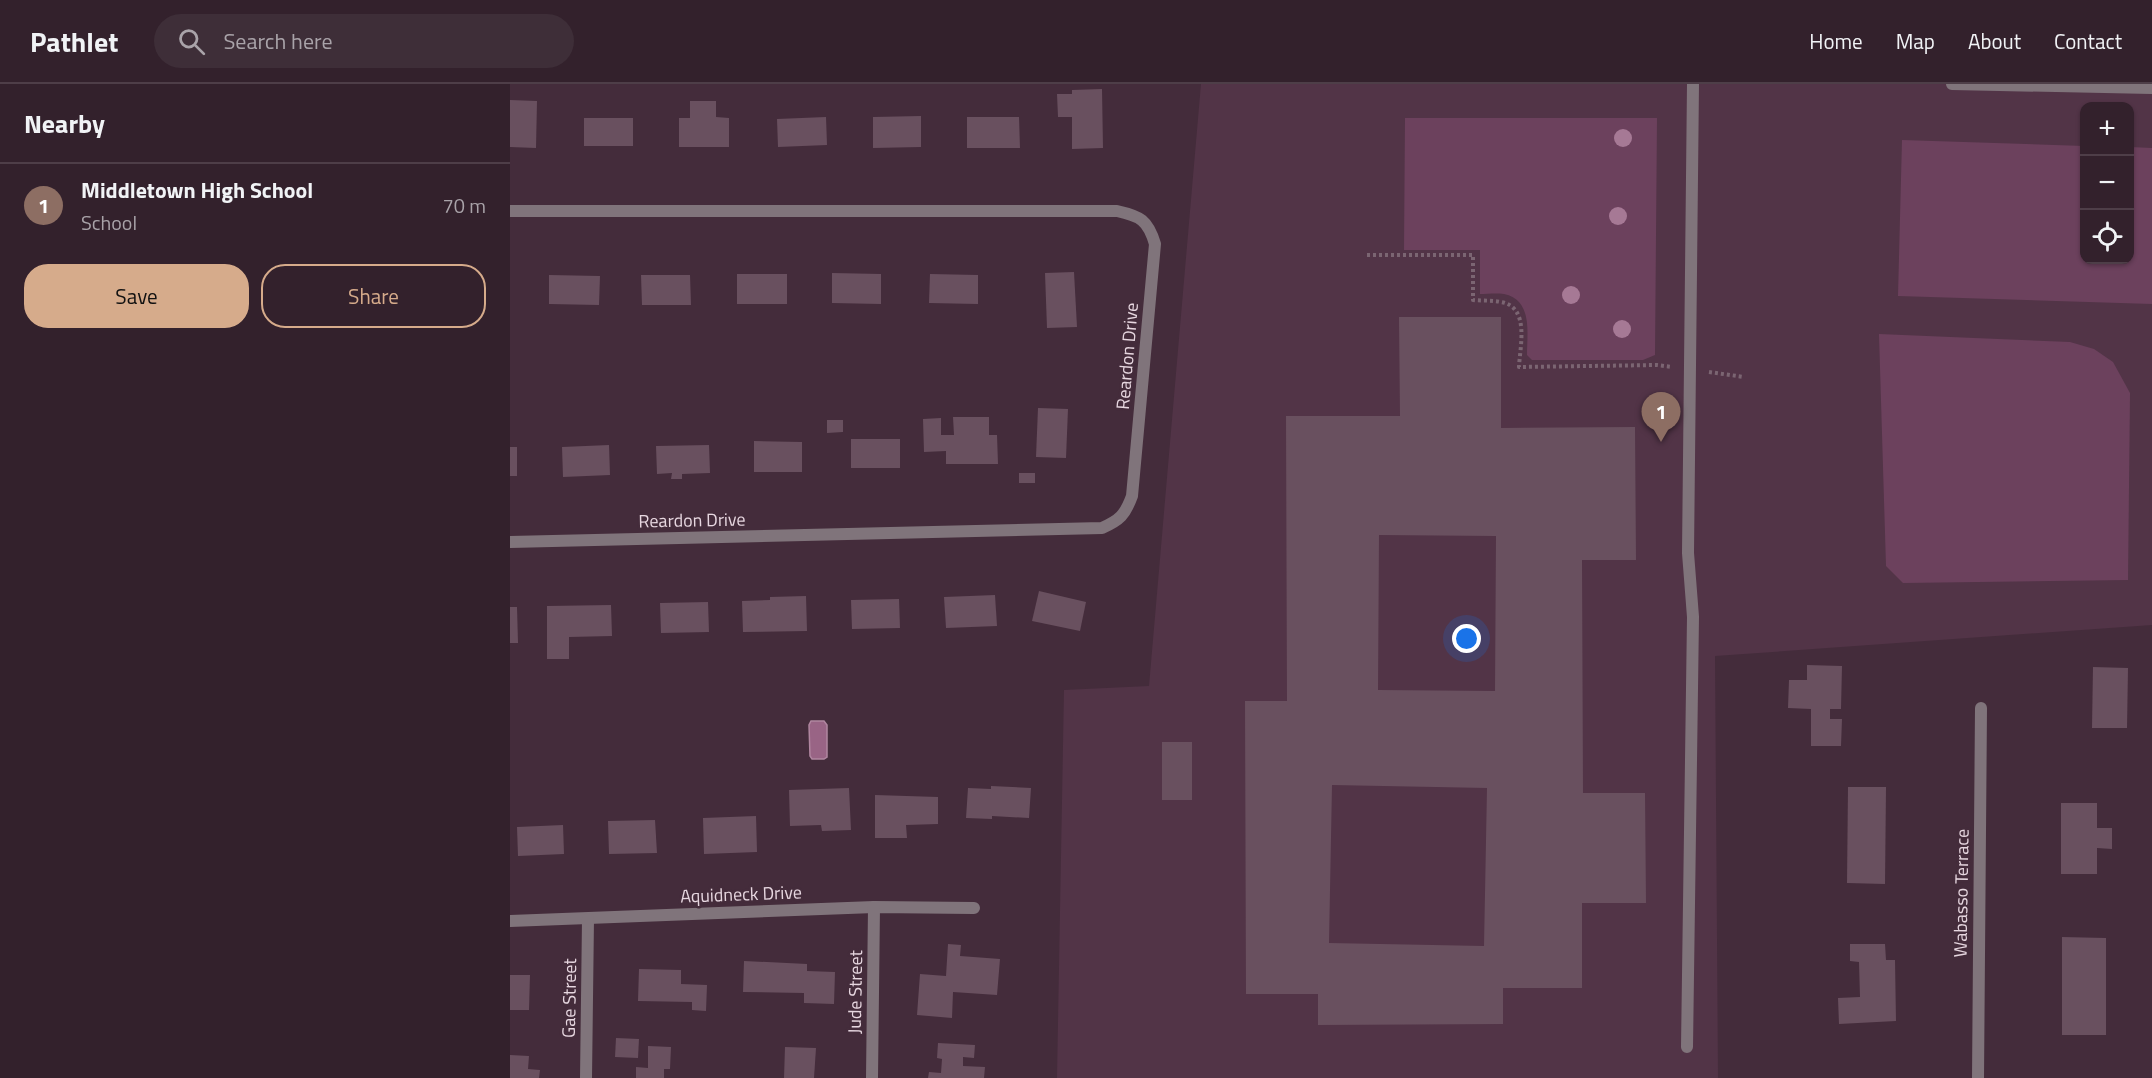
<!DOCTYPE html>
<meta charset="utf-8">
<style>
:root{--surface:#33212c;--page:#3e2e38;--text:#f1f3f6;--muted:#a9a3a9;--line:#4e3e48;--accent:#d6ab8b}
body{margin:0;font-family:"Titillium Web",sans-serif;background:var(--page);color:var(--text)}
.controls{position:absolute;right:18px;top:18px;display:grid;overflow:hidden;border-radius:12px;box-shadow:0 2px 4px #0004}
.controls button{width:54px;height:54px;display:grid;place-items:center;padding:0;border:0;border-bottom:2px solid var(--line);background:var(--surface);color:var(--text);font:30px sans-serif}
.you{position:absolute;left:957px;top:555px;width:21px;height:21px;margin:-15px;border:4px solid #fff;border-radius:50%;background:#1a73e8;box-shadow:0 0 0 9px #1a73e833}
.badge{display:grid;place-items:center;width:39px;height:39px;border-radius:50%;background:var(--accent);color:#fff;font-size:20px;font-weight:700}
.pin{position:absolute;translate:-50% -50px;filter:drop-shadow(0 2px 3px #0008)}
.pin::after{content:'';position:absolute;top:32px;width:21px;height:18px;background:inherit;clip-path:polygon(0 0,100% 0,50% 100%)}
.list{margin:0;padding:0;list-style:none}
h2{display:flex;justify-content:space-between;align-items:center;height:78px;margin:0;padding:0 24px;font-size:26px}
h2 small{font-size:20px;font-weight:400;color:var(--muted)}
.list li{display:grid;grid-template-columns:39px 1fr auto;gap:18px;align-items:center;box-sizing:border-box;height:84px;padding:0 24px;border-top:2px solid var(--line)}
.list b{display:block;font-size:22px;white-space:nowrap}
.list p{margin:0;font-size:20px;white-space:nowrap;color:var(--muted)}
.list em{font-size:20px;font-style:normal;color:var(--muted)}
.actions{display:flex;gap:12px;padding:18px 24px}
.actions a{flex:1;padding:14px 0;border:2px solid var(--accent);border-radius:24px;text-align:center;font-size:21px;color:var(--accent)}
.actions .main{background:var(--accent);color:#111}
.icon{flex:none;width:33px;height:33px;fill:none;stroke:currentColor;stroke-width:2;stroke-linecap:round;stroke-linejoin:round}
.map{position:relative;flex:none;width:1642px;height:994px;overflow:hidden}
header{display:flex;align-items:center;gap:36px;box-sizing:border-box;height:84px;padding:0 30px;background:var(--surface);border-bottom:2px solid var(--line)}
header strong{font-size:28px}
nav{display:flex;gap:33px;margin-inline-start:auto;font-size:21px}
.search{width:420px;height:54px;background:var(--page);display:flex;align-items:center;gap:15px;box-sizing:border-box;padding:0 21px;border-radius:33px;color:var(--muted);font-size:22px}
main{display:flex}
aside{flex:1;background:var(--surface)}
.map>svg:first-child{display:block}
.built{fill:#523447;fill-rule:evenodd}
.green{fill:#6c415d}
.water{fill:#996485;stroke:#b086a0;stroke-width:1.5}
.building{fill:#69505f;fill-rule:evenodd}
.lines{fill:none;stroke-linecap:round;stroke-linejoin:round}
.path{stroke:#7b6572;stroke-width:4;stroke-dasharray:3 3;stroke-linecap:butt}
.service{stroke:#80747b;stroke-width:12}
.minor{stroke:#80747b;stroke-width:12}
.tree{fill:#a67995}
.labels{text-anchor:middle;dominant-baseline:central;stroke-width:5;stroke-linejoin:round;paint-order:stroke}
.street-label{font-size:18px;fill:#e7d7e0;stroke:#442c3b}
</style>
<header>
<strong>Pathlet</strong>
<div class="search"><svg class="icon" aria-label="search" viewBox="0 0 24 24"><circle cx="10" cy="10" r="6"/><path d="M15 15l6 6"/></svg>Search here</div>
<nav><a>Home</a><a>Map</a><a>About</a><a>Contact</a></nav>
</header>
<main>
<aside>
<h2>Nearby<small></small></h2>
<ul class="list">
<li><span class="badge" style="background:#8d6e63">1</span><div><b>Middletown High School</b><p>School</p></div><em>70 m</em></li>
</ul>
<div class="actions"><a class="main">Save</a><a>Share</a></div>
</aside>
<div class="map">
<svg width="1642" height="994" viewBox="0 0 1642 994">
<rect width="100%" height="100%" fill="#442c3b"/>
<!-- built -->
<path class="built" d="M691,0H1642V541L1205,572L1208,994H547L554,606L639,602ZM1574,22H1620V176H1574Z"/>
<!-- green -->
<g class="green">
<path d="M895,34H1147L1145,271L1133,276H1022L1017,271C1017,249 1023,216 994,210C986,209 977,210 970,210V166H894Z"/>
<polygon points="1392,56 1574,62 1574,176 1620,176 1620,63 1642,64 1642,220 1388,212"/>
<polygon points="1369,250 1560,258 1584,265 1603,278 1620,309 1618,496 1393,499 1376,482"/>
</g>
<!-- water -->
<polygon class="water" points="301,637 314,637 317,641 317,673 314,675 302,675 300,672 299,641"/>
<!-- building -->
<g class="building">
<polygon points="592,5 593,64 562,65 562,33 548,33 547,10 562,10 562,6"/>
<polygon points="0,16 27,17 26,64 0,63"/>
<polygon points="180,17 206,17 206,33 219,34 219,63 169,63 169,34 180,34"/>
<polygon points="411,32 411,63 363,64 363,33"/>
<polygon points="316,33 317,61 268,63 267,35"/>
<polygon points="457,33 509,33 510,64 457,64"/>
<rect x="74" y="34" width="49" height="28"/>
<polygon points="564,188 567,243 537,244 535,189"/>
<polygon points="322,189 371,190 371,220 322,219"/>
<rect x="227" y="190" width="50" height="30"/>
<polygon points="420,190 468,191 468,220 419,219"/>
<polygon points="39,191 90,192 89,221 39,220"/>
<polygon points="131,191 180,191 181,221 132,221"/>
<path d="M889,233H991V344L1125,343L1126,476H1072L1073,709H1135L1136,819H1072V904H993V940L808,941V910H736L735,617H777L776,332H890ZM869,451L986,452L985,607L868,606ZM822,701L977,704L974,862L819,859Z"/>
<polygon points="528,324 558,325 556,374 526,373"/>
<polygon points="443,333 479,333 479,351 487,351 488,380 436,380 436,367 414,368 413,335 431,334 431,351 444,351"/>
<polygon points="317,336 333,336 333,348 317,349"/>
<rect x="341" y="355" width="49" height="29"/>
<polygon points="244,357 292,358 292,388 244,388"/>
<polygon points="99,361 100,391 53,393 52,363"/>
<polygon points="199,361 200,389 172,390 172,395 161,395 162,389 147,390 146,362"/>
<rect x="0" y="363" width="7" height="29"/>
<rect x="509" y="389" width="16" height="10"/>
<polygon points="529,507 576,518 570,547 522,537"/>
<polygon points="485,511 487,542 436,544 434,513"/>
<polygon points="296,512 297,547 233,548 232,517 260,516 260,513"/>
<polygon points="389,515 390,544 342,545 341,516"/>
<polygon points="198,518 199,548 151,549 150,519"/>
<polygon points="101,521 102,552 59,553 59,575 37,575 37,522"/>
<polygon points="0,523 7,523 8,559 0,559"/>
<polygon points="1297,581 1332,582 1331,625 1320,625 1320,635 1332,635 1331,662 1301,662 1301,625 1278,624 1279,596 1297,596"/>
<polygon points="1583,583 1618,584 1617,644 1582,644"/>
<rect x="652" y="658" width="30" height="58"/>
<polygon points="481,702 521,704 519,734 482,732 482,735 456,734 458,704 481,705"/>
<polygon points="1338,703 1376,703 1375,800 1337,799"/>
<polygon points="339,704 341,746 312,747 311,741 280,742 279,706"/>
<polygon points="365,711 428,713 428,740 396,741 397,754 365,754"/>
<polygon points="1551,719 1587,719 1587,744 1602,744 1602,765 1587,764 1587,790 1551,790"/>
<polygon points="246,732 247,768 194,770 193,734"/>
<polygon points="145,736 147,769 99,770 98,737"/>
<polygon points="53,741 54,770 8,772 7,743"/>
<polygon points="1552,853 1596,854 1596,951 1552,951"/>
<polygon points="438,860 451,861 450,872 490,875 487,911 443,908 442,934 407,931 410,890 436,892"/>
<polygon points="1340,860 1375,860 1376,876 1385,876 1386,937 1329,940 1328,914 1350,913 1349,878 1340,877"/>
<polygon points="234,877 297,880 297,887 325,888 324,920 294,919 294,909 233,908"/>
<polygon points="129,885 171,886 171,900 197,901 196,927 182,926 182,918 128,917"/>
<polygon points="0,891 20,891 19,926 0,926"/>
<polygon points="106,954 129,955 128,974 105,973"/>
<polygon points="428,959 465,961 464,974 453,973 453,982 475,983 474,994 418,994 419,988 431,989 432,975 427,974"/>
<polygon points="138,962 161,963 160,985 154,985 154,994 126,994 126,983 138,984"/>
<polygon points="275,963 306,964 304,994 274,994"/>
<polygon points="0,971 19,972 18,985 30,986 29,994 0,994"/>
</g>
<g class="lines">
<!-- path -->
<g class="path">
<path d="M857,171H963V216C972,217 982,216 991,218C1020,223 1010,262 1009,283L1147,281L1162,283"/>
<polyline points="1199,288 1234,293"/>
</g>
<!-- service -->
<g class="service">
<polyline points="1442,0 1642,4"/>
<polyline points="1177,963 1183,533 1178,469 1183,0"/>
</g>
<!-- minor -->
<g class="minor">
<path d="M0,127H607C630,132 638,136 645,160L622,412C615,431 610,436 592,444L0,458"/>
<polyline points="0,837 364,823 464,824"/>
<polyline points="76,994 78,835"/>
<polyline points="362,994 364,823"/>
<polyline points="1468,994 1471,624"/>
</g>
</g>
<!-- trees -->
<g class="tree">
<circle cx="1113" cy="54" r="9"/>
<circle cx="1108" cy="132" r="9"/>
<circle cx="1061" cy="211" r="9"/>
<circle cx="1112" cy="245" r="9"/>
</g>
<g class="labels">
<!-- street labels -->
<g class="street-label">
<text transform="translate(617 272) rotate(-85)">Reardon Drive</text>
<text transform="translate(182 436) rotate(-1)">Reardon Drive</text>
<text transform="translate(1451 809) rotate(-89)">Wabasso Terrace</text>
<text transform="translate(231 810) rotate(-2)">Aquidneck Drive</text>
<text transform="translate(345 908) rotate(-89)">Jude Street</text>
<text transform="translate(59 914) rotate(-89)">Gae Street</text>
</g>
</g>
</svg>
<div class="controls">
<button>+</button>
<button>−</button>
<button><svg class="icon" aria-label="locate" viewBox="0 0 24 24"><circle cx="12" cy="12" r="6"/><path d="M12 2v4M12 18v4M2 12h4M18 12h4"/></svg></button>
</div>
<div class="you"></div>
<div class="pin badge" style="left:1151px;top:358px;background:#8d6e63">1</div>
</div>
</main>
